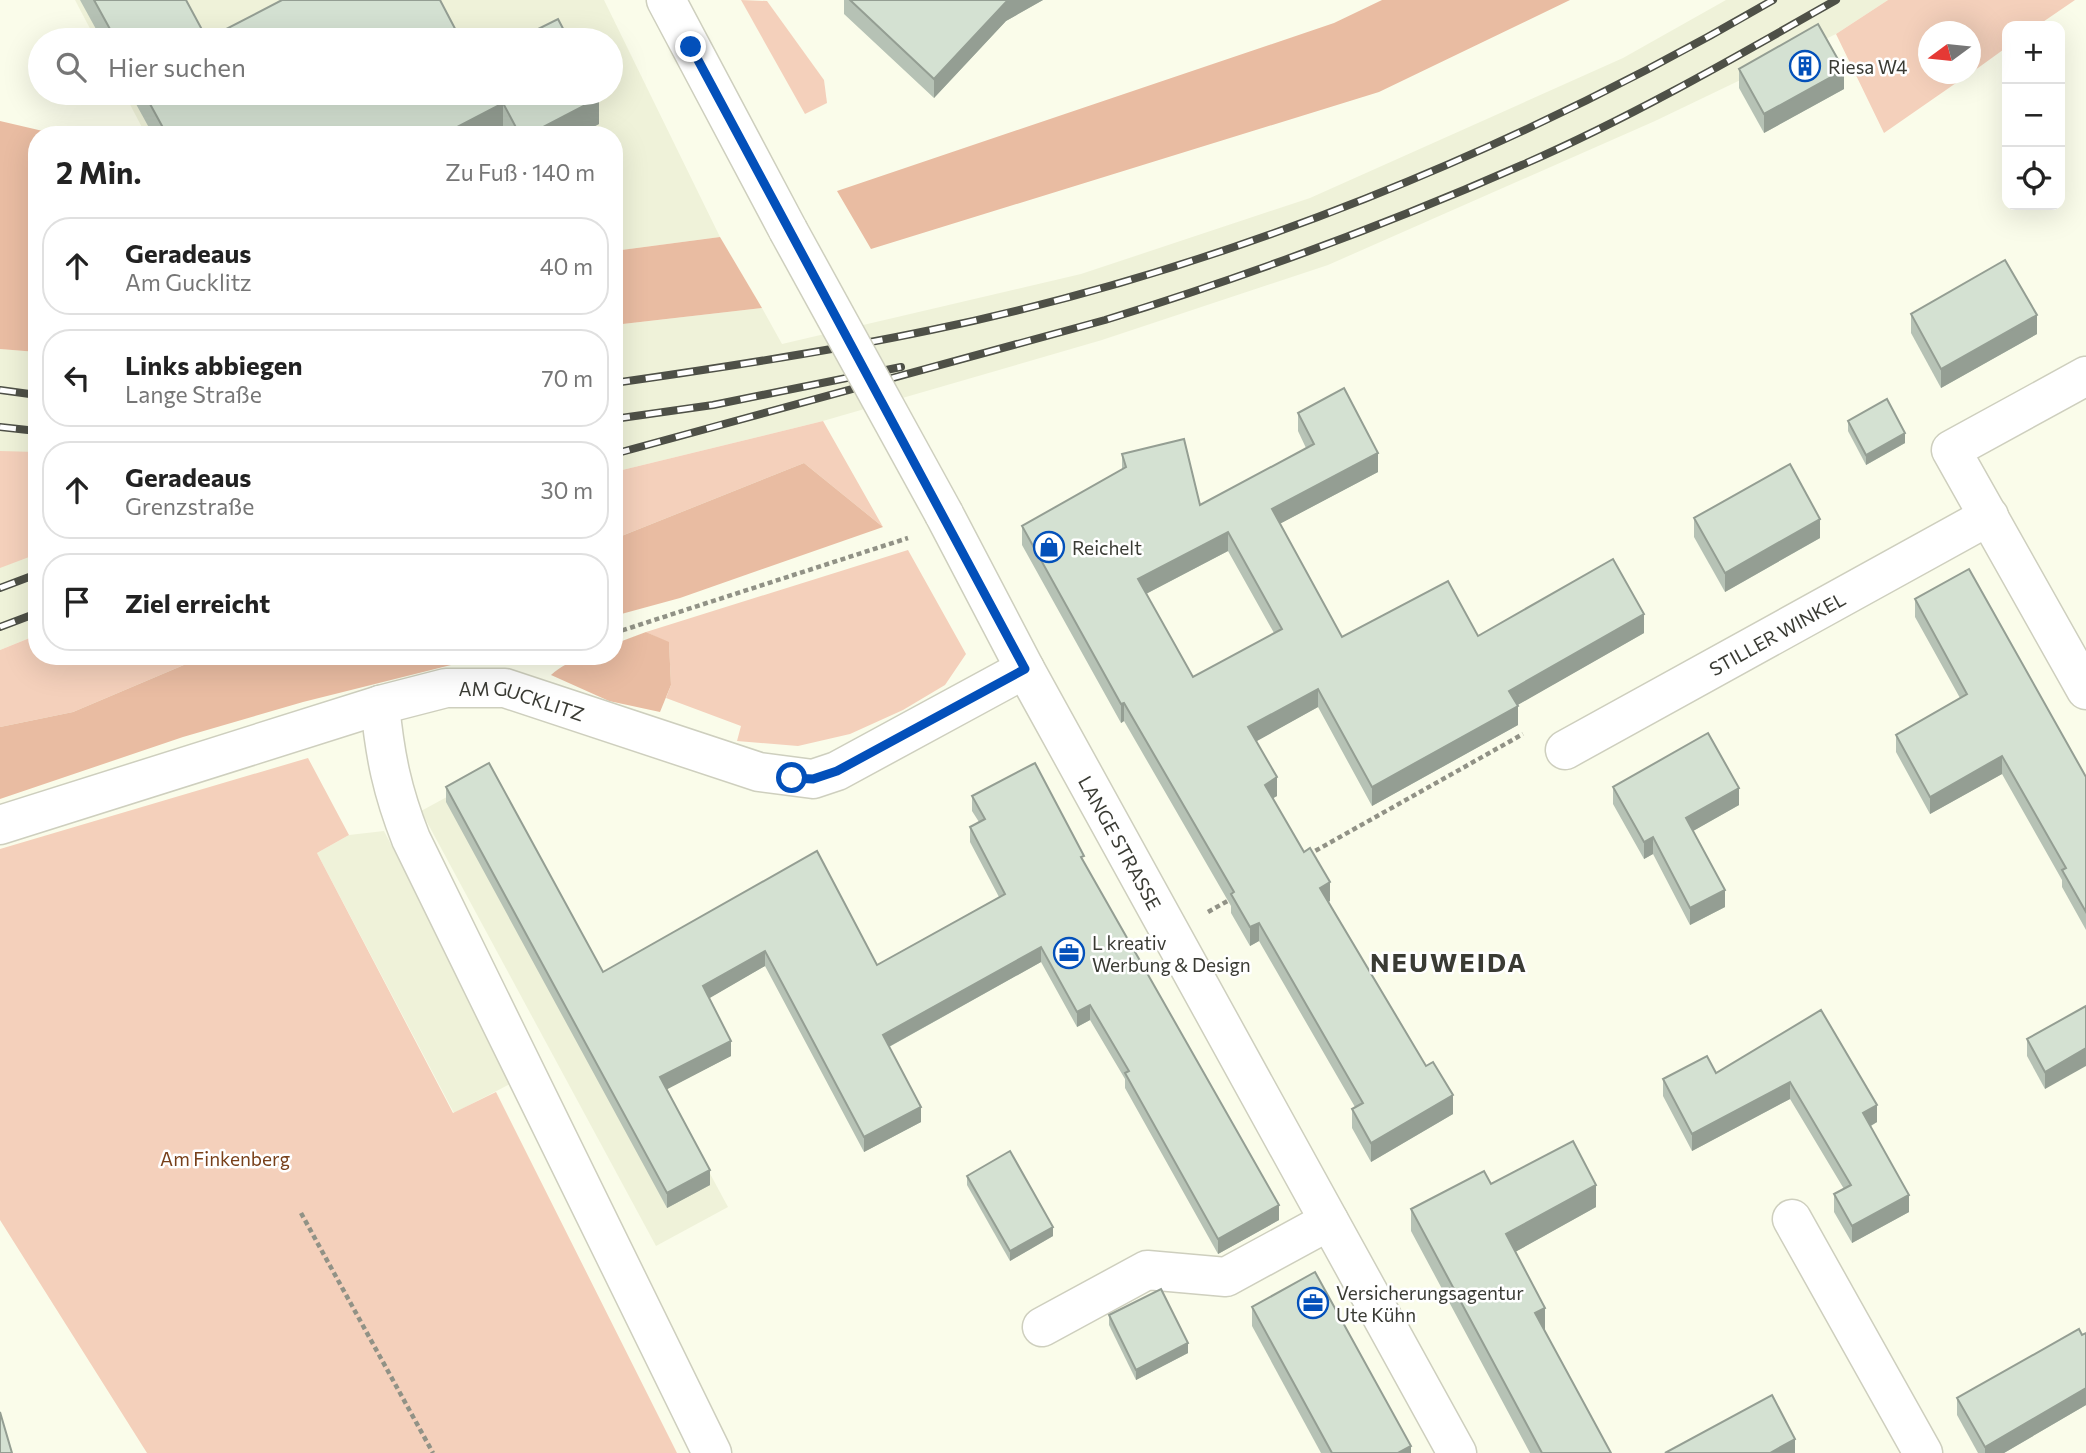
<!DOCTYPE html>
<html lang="de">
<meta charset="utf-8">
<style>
:root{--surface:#fff;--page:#f6f6f6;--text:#222;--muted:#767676;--line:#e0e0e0}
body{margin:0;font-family:Commissioner,sans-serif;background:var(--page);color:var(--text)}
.controls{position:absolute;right:21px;top:21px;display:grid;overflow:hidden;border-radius:14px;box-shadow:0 7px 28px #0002}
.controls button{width:63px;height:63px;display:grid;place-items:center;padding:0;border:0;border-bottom:2px solid var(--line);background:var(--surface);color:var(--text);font:35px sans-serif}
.compass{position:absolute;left:1918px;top:21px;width:63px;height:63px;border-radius:50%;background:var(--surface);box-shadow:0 7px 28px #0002;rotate:255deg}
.stop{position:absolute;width:21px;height:21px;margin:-16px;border:5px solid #0350ba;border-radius:50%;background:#fff}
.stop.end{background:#0350ba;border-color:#fff;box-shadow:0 2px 7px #0008}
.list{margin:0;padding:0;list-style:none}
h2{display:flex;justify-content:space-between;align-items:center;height:91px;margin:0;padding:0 28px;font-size:30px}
h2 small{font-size:23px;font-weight:400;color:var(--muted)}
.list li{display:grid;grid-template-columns:46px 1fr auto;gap:21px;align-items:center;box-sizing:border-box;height:98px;margin:0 14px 14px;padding:0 14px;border:2px solid var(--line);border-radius:28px}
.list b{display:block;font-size:26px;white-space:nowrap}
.list p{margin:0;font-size:23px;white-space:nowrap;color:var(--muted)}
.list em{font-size:23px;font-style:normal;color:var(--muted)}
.icon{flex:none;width:38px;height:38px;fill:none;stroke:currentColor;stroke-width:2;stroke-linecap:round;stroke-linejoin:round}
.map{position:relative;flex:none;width:2086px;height:1453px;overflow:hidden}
.search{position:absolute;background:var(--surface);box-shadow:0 7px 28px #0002;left:28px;top:28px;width:595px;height:77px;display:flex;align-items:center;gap:18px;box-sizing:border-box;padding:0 24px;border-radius:38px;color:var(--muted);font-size:26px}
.panel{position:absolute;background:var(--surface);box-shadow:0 7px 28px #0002;left:28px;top:126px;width:595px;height:539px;border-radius:28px}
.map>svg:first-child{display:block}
.built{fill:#eff2d9}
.green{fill:#f4d0bb}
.forest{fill:#e9bca2}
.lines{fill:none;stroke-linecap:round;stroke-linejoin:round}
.minor-casing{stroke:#cecfbe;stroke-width:41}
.path{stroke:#919286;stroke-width:4.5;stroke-dasharray:5 3.5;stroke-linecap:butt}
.minor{stroke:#fff;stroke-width:38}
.rail-casing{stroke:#4e5047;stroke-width:8}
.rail{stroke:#fff;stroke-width:5;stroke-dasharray:16;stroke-linecap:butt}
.minor-bridge-casing{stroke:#cecfbe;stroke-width:41;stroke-linecap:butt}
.minor-bridge{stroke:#fff;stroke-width:38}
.wall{fill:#b6c2b5;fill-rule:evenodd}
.shaded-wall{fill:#949e93}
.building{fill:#d4e1d2;stroke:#949e93;stroke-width:2;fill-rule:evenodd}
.route{stroke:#0350ba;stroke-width:9}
.labels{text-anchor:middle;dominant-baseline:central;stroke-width:5;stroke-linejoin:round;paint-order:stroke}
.poi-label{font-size:19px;fill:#3a3b34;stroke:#fff;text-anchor:start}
.street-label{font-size:19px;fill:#3a3b34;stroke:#fff}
.park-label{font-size:19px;fill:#78401a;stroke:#fff}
.district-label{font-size:26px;font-weight:bold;letter-spacing:2px;fill:#3a3b34;stroke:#fff}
</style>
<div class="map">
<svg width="2086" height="1453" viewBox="0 0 2086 1453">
<rect width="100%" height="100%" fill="#fafcea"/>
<!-- built -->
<g class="built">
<polygon points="75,0 604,0 720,237 614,251 614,135 146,135 124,93 611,93 611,40 96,40"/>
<polygon points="1726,0 1888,0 1836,34 1655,121 1328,265 1102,340 823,421 614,472 614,325 762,308 782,344 1081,274 1310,198 1623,58"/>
<polygon points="0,349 37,352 37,635 0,650"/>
<polygon points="493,772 728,1207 656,1246 421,811"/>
<polygon points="384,831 514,1082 454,1113 317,853 349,835"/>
</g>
<!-- green -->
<g class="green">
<polygon points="741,0 767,1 824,80 827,103 805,114"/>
<polygon points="1888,0 2075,0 2037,26 2007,26 2007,47 1971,73 1970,32 1928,32 1928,74 1969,74 1884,133 1836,34"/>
<polygon points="823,421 883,527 804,463 614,539 614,472"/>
<polygon points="0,451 37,452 37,554 0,568"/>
<polygon points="908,550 966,654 945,685 903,710 850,734 798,746 737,741 741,726 666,698 671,685 669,643 646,632"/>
<polygon points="37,635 37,656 205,656 73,712 0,727 0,650"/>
<polygon points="308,758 349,835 317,853 453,1113 496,1092 677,1453 147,1453 0,1220 0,849"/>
</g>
<!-- forest -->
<g class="forest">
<polygon points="1382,0 1570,0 1379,92 871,249 837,191 1334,23"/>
<polygon points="0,121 60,135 37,135 37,352 0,349"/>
<polygon points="720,237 762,308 614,325 614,251"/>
<polygon points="804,463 883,527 680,598 614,616 614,539"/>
<path d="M646,632L669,642L671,685L660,712L609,701L551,675C572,657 588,656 614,656V644Z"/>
<polygon points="205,656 487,656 303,702 183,737 0,799 0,727 73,712"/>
</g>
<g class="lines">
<!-- minor casing -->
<g class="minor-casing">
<g id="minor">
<polyline points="666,0 788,230"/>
<polyline points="2086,376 1951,450 2086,690"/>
<path id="s1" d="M944,514L1025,669L1457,1453"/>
<path d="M380,705C385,756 392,791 411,839L712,1453"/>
<path id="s2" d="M1565,750L1989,516"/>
<path id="s3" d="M0,825L380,705L446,688H505L759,772L813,779L837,771L1025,669"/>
<polyline points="1792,1219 1923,1453"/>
<polyline points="1042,1327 1147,1270 1226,1277 1329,1221"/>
</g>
</g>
<!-- path -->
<g class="path">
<polyline points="614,633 908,538"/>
<polyline points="1308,855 1523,734"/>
<polyline points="1208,912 1231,899"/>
<polyline points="301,1213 433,1453"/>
</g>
<!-- minor -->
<use href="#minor" class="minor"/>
<!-- rail casing -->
<g class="rail-casing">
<g id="rail">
<path d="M614,383C720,368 826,352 931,330C1225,269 1514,151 1773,0"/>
<polyline points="0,390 37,395"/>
<polyline points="614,419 713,405 901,367"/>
<polyline points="0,427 37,431"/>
<path d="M614,454L1105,320C1247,276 1386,225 1522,165C1630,118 1734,58 1836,0"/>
<polyline points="0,588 37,574"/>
<polyline points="0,627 37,613"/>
</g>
</g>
<!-- rail -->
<use href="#rail" class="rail"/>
<!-- minor-bridge casing -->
<g class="minor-bridge-casing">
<polyline id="minor-bridge" points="788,230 944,514"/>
</g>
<!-- minor-bridge -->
<use href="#minor-bridge" class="minor-bridge"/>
</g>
<!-- wall -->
<g class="wall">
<polygon points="80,0 186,0 207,39 461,40 102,40"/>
<polygon points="844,0 1043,0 1006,21 934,98 844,14"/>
<polygon points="1739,69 1844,89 1764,133 1739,88"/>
<polygon points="130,93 596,93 599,124 578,135 506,135 503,129 492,135 153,135"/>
<polygon points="1911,314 2037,334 1941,388 1911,333"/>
<path d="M1298,413L1378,472L1279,524L1342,637L1644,633L1517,705L1518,725L1372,806L1318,707L1256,741L1277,796L1273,798L1330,901L1328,902L1453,1114L1371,1162L1352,1128V1109L1355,1107L1259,941L1250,946L1231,913V906L1124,721L1121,723L1022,545V526L1122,469V454L1200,505L1306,448L1298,431ZM1228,551L1274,633L1193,677L1146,594Z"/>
<polygon points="1848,421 1905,443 1866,465 1848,431"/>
<polygon points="1694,518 1820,538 1725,592 1694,537"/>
<polygon points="1915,599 2086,777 2086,930 2062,887 2062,880 2002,774 1930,814 1896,752 1896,735 1960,698 1915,617"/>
<polygon points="446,787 603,972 817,851 877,965 999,897 970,842 970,827 979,822 972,811 972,796 1084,862 1279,1220 1218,1254 1125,1088 1125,1079 1090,1020 1077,1027 1041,962 889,1047 921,1122 864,1152 765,966 709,998 731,1056 666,1089 710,1185 667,1208 446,802"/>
<polygon points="1613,787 1739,805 1693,831 1725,907 1690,925 1653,854 1644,859 1613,804"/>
<polygon points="2086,1006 2045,1089 2027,1056 2027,1039"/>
<polygon points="1821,1010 1877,1122 1871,1126 1909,1212 1852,1243 1834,1212 1834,1194 1844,1189 1790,1099 1692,1151 1663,1096 1663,1079 1716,1073"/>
<polygon points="967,1176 1053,1236 1010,1261 967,1185"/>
<polygon points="1491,1184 1596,1207 1515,1252 1544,1330 1611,1453 1530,1453 1411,1231 1411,1209"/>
<polygon points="1252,1307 1411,1453 1321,1453 1252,1326"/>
<polygon points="1109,1315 1188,1353 1136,1380 1109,1325"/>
<polygon points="2082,1335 2086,1405 2004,1453 1978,1453 1957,1415 1957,1398"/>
</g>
<!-- shaded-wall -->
<g class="shaded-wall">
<polygon points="1009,0 1043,0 1006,21 934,98 934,79 1006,2"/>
<polygon points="1844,70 1844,89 1764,133 1764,114"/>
<polygon points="599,98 599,124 578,135 528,135"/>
<polygon points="503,103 503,129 492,135 442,135"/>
<polygon points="2037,315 2037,334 1941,388 1941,369"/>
<polygon points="1905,433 1905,443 1866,465 1866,455"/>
<polygon points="1378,453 1378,472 1272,528 1272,509"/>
<polygon points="1820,519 1820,538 1725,592 1725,573"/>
<polygon points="1228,532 1228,551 1138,598 1138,579"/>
<polygon points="1644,614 1644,633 1509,710 1509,691"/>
<polygon points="1318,689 1318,707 1248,746 1248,727"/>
<polygon points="1124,703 1124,721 1121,723 1121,704"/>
<polygon points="1518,706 1518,725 1372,806 1372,787"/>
<polygon points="2002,756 2002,774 1930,814 1930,797"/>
<polygon points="1277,777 1277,796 1265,803 1265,785"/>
<polygon points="1739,788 1739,805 1686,835 1686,818"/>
<polygon points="1653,837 1653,854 1644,859 1644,842"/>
<polygon points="1330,882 1330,901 1320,906 1320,888"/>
<polygon points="1725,890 1725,907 1690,925 1690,908"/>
<polygon points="1259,923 1259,941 1250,946 1250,927"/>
<polygon points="1041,947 1041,962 883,1050 883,1035"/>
<polygon points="765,951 765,966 703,1002 703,986"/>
<polygon points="1090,1005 1090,1020 1077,1027 1077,1012"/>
<polygon points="731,1041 731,1056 660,1093 660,1077"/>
<polygon points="2086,1048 2086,1066 2045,1089 2045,1072"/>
<polygon points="1790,1082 1790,1099 1692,1151 1692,1134"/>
<polygon points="1453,1095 1453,1114 1371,1162 1371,1143"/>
<polygon points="1877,1105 1877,1122 1863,1130 1863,1113"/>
<polygon points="921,1107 921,1122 864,1152 864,1137"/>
<polygon points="710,1170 710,1185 667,1208 667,1193"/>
<polygon points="1596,1185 1596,1207 1506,1257 1506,1234"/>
<polygon points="1909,1195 1909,1212 1852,1243 1852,1226"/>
<polygon points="1279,1205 1279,1220 1218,1254 1218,1239"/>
<polygon points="1053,1227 1053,1236 1010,1261 1010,1251"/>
<polygon points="1545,1308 1545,1330 1535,1335 1535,1313"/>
<polygon points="1188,1343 1188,1353 1136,1380 1136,1370"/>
<polygon points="2086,1388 2086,1405 2004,1453 1985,1453 1985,1447"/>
<polygon points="1795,1439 1795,1453 1770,1453"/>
<polygon points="1411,1446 1411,1453 1398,1453"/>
</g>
<!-- building -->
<g class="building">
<polygon points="94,0 186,0 207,39 282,0 440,0 461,40 116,40"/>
<polygon points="850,0 1009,0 1006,2 934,79"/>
<polygon points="558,19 569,40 516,40"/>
<polygon points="1818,24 1844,70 1764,114 1739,69"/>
<polygon points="144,93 596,93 599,98 528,135 520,135 503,103 442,135 167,135"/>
<polygon points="2005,260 2037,315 1941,369 1911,314"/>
<path d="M1344,388L1378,453L1272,509L1342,637L1448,581L1478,636L1613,559L1644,614L1509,691L1518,706L1372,787L1318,689L1248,727L1277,777L1265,785L1304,852L1310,848L1330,882L1320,888L1426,1066L1433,1062L1453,1095L1371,1143L1352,1109L1363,1103L1259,923L1250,927L1231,894L1234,892L1124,703L1121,704L1022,526L1126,467L1122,454L1184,439L1200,505L1314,444L1298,413ZM1228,532L1282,629L1193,677L1138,579Z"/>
<polygon points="1887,399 1905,433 1866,455 1848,421"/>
<polygon points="1790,464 1820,519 1725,573 1694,518"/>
<polygon points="1969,569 2086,777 2086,912 2062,870 2066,868 2002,756 1930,797 1896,735 1967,694 1915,599"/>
<polygon points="1708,733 1739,788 1686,818 1725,890 1690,908 1653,837 1644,842 1613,787"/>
<polygon points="489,763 603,972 817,851 877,965 1005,894 970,827 985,819 972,796 1035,763 1084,856 1081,857 1279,1205 1218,1239 1125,1073 1129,1071 1090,1005 1077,1012 1041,947 883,1035 921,1107 864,1137 765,951 703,986 731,1041 660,1077 710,1170 667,1193 446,787"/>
<polygon points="2086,1006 2086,1048 2045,1072 2027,1039"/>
<polygon points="1821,1010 1877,1105 1863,1113 1909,1195 1852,1226 1834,1194 1851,1185 1790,1082 1692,1134 1663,1079 1707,1056 1716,1073"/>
<polygon points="1573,1141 1596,1185 1506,1234 1545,1308 1535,1313 1611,1453 1542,1453 1411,1209 1484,1171 1491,1184"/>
<polygon points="1010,1151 1053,1227 1010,1251 967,1176"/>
<polygon points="1315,1272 1411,1446 1398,1453 1332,1453 1252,1307"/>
<polygon points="1161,1289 1188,1343 1136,1370 1109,1315"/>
<polygon points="2079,1329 2082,1335 2086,1333 2086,1388 1985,1447 1957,1398"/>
<polygon points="1772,1395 1795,1439 1770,1453 1665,1453"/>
<polygon points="0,1412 12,1453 0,1453"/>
</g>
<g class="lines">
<!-- route -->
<polyline class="route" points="691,47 1025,669 837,771 813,779 792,778"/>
</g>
<!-- icons -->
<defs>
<g id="building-ring" transform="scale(1.575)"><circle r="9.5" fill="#fff" stroke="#0350ba" stroke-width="1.5"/><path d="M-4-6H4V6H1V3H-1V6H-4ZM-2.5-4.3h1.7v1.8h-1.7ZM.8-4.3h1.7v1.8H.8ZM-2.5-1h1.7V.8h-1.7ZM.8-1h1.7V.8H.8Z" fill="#0350ba"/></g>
<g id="shop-ring" transform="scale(1.575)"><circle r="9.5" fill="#fff" stroke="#0350ba" stroke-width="1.5"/><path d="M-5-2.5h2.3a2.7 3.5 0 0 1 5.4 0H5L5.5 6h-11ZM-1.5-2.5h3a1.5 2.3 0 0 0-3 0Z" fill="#0350ba"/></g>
<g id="office-ring" transform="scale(1.575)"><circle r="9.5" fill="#fff" stroke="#0350ba" stroke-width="1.5"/><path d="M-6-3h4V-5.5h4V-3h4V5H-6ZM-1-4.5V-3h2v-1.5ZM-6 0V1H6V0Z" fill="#0350ba"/></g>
</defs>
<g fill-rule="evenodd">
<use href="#building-ring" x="1805" y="66"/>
<use href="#shop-ring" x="1049" y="547"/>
<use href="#office-ring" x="1069" y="953"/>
<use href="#office-ring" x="1313" y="1303"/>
</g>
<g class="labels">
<!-- poi labels -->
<g class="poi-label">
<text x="1828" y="66">Riesa W4</text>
<text x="1072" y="547">Reichelt</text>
<text x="1092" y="942">L kreativ<tspan x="1092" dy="22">Werbung &amp; Design</tspan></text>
<text x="1336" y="1292">Versicherungsagentur<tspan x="1336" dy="22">Ute Kühn</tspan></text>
</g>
<!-- street labels -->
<g class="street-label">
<text stroke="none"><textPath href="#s2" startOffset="242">STILLER WINKEL</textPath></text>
<text stroke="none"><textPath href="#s3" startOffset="544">AM GUCKLITZ</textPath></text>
<text stroke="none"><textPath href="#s1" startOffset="373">LANGE STRASSE</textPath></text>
</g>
<!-- park labels -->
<g class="park-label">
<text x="225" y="1158">Am Finkenberg</text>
</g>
<!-- district labels -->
<g class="district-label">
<text x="1449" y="961">NEUWEIDA</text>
</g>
</g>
</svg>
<div class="controls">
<button>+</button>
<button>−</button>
<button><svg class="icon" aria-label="locate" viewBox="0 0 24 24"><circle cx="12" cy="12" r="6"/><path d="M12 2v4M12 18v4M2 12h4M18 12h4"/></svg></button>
</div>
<svg class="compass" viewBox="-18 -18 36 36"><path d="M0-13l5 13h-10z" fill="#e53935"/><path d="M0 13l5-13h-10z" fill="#767676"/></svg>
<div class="stop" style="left:792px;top:778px"></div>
<div class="stop end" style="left:691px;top:47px"></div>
<div class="search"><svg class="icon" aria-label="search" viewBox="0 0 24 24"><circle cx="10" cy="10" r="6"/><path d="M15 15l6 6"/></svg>Hier suchen</div>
<section class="panel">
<h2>2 Min.<small>Zu Fuß · 140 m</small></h2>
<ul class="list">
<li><svg class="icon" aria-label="ahead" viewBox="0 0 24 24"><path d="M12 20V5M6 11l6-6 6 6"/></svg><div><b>Geradeaus</b><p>Am Gucklitz</p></div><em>40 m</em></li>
<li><svg class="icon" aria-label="left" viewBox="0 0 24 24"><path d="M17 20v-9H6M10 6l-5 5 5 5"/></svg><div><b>Links abbiegen</b><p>Lange Straße</p></div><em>70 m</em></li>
<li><svg class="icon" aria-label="ahead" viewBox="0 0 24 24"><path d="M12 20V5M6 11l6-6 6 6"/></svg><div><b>Geradeaus</b><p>Grenzstraße</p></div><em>30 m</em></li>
<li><svg class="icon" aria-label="arrive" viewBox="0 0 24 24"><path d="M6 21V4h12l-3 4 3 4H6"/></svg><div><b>Ziel erreicht</b></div></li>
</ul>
</section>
</div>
